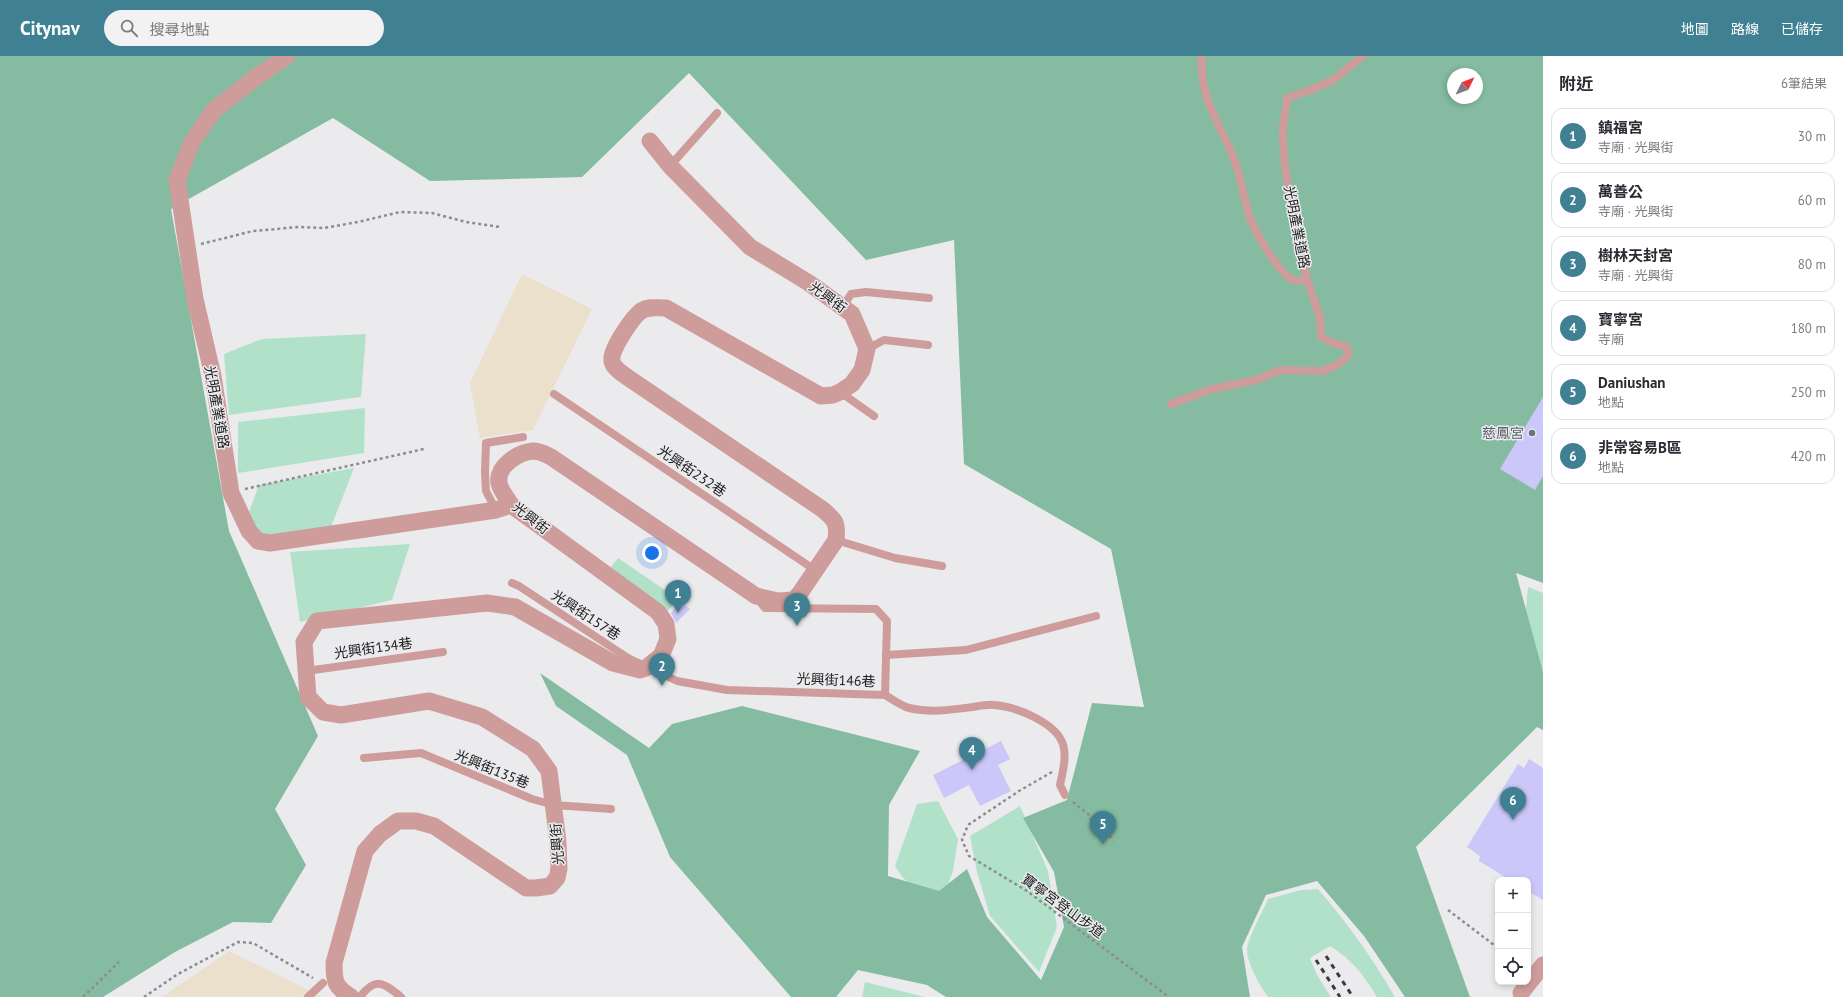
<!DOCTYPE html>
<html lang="zh-TW">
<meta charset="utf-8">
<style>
:root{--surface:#fff;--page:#f2f2f3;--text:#2b2b33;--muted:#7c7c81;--line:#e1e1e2;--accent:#3f8093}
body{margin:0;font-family:"PT Sans","Noto Sans TC",sans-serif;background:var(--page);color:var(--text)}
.controls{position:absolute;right:12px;bottom:12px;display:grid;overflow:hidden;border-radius:8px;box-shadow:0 2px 6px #0003}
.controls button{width:36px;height:36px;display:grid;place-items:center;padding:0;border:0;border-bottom:1px solid var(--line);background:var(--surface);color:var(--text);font:20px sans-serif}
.compass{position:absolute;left:1447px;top:12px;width:36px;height:36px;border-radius:50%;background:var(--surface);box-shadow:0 2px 6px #0003;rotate:47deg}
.you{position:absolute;left:652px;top:497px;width:14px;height:14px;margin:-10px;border:3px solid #fff;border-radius:50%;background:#1a73e8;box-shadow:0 0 0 6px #1a73e833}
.badge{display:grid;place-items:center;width:26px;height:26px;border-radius:50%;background:var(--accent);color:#fff;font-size:13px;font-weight:700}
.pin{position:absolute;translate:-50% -33px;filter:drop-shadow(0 1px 2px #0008)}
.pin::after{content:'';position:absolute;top:21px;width:14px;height:12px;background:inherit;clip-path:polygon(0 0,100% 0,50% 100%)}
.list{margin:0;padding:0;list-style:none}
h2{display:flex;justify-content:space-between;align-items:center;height:52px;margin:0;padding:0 16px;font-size:17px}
h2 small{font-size:13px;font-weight:400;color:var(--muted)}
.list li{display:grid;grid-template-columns:26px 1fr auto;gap:12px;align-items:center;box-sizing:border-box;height:56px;margin:0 8px 8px;padding:0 8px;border:1px solid var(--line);border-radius:12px}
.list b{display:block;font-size:15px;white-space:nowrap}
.list p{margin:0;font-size:13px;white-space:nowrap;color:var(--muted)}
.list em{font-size:13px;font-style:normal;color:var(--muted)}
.icon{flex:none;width:22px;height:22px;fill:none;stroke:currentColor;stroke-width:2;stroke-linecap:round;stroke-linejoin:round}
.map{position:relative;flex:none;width:1543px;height:941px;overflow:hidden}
header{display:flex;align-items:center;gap:24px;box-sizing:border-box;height:56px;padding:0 20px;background:var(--accent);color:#fff}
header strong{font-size:19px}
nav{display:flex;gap:22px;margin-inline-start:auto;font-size:14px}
.search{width:280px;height:36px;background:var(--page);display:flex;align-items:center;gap:10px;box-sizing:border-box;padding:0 14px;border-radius:22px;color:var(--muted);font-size:15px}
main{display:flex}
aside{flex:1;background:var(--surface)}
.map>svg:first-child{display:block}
.industrial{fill:#ebe0cc}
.green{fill:#b1e2c9}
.forest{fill:#85bba0;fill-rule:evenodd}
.building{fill:#cbc7f8}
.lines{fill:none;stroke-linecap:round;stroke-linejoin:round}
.path{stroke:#8d8d8f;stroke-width:2.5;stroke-dasharray:3 3;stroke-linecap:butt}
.service{stroke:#ce9d9b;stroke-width:8}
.minor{stroke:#ce9d9b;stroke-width:17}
.rail{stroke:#3d3d3f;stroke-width:3;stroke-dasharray:5 5;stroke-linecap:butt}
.worship-dot{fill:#6b7280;stroke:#ebebee;stroke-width:1.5}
.labels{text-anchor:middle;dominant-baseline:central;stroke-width:3;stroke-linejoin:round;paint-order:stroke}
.street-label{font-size:14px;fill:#1c1c1d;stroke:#ebebee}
.worship-label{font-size:14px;fill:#5b616d;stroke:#ebebee;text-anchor:end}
</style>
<header>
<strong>Citynav</strong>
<div class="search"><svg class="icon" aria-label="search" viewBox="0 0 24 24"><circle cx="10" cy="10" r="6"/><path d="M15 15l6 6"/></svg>搜尋地點</div>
<nav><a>地圖</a><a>路線</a><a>已儲存</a></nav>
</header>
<main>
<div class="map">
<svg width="1543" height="941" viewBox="0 0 1543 941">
<rect width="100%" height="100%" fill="#ebebee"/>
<!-- industrial -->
<g class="industrial">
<polygon points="522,218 592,253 533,374 480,382 470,327"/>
<polygon points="229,895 323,941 162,941"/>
</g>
<!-- green -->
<g class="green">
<polygon points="366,278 361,341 229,359 224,298 262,283"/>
<polygon points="365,352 364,397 238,417 238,366"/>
<polygon points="354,412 331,471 260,481 249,456 259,429"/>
<polygon points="410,488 392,544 300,566 290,496"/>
<polygon points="618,502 678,543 667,556 607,516"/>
<polygon points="1528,531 1543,537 1543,614 1522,593"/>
<polygon points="938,745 958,783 953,815 943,841 928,843 903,822 895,810 917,748"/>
<polygon points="1020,750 1048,815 1057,871 1039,916 990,860 977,816 970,780"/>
<path d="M1318,833C1349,869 1371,900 1395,941H1377C1363,918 1353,905 1330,890L1310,902L1317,919L1331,941H1268C1260,930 1248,909 1247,895C1247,883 1263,855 1268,843L1301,834Z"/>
<polygon points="865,926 925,941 862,941"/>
</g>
<!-- forest -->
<path class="forest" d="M0,0H1543V527L1516,517L1543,616V674L1537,671L1416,791L1470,941H1405L1364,880L1317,825L1266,839L1242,891L1250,941H946L927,929L858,914L836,941H791L670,801L627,699L556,650L540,617L649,692L672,668L742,650L920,695L889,749L888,820L939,835L967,813L987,861L1041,924L1064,871L1054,816L1023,762L1067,744L1092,647L1144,651L1111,493L964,408L954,184L866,204L689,17L582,121L430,125L333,62L171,153L229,475L318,680L275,753L306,809L271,867L233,866L175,896L103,941H0ZM1453,18H1477V42H1453Z"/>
<!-- building -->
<g class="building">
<polygon points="1543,341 1543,420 1535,434 1500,413"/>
<polygon points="681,546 690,553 676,567 671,557"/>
<polygon points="1001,685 1010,703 998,709 1011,735 980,750 969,729 944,742 933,719"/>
<polygon points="1529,703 1543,712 1543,844 1528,835 1528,824 1510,824 1479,805 1480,800 1467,791 1518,708 1524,712"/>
</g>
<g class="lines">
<!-- path -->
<g class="path">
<polyline points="201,188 253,175 299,171 324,172 358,166 400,156 432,157 466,166 500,171"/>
<polyline points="245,433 424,393"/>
<polyline points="1052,716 1019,735 968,769 962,784 969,800 1027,835 1169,941"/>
<polyline points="1073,746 1089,759 1099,780 1111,781 1113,785"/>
<polyline points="1448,854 1498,892"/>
<polyline points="83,941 119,906"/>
<polyline points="144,941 178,918 238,886 253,887 313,922"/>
</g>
<!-- service -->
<g class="service">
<path d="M1202,0C1199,42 1219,66 1234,103C1242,122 1243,143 1250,162C1255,176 1278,215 1290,222C1296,226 1300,225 1307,223C1298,176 1284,129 1283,81C1282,68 1286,54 1287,42L1311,34L1333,24L1363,0"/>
<polyline points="670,110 717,57"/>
<polyline points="843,251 851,238 866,236 929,242"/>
<polyline points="867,293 884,284 928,289"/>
<polyline points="840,336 874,360"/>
<polyline points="554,338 815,514"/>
<polyline points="1171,348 1212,333 1256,324 1281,314 1323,315 1337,309 1348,300 1347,291 1333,287 1321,281 1320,262 1307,223"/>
<polyline points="496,454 486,435 485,416 486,387 523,381"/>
<polyline points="836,484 895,502 942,510"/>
<polyline points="512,527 519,530 628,602 677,625 727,634 885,639 887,565 876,553 765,552 757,542"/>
<polyline points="886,599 966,594 1096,560"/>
<polyline points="306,615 443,596"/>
<path d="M885,639C892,643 901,650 909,652C930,657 951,654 973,651C979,650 987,648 994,649C1008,650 1022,655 1034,661C1069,679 1068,694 1060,729L1065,739"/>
<polyline points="364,702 421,697 532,743 554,749 611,753"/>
<polyline points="308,941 323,927"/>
<path d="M360,941C375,921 383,926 401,941"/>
</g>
<!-- minor -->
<g class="minor">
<polyline points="287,0 255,22 214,54 192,86 177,124 195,243 213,320 231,437 249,475 258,485 270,487 496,454 511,449"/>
<polyline points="1521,937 1543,909"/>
<path d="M351,941C335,931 334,926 334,907L365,795L380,778L398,765H416L434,770L526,832H536L550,830L557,822L559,813L558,786L549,715L533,693L482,661L429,645L341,659L323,656L308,641L304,586L317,565L487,547L515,551L613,607L640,614L646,612L661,600L668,583L666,568L658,556L511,449C508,443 500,434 499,427C496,410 519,396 533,395C540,395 545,398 551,401L756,540L778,545L794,544L800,537L836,484C838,466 835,464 822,453L627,321C622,317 613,312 612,305C609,295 633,261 641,255C649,250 657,252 666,252L821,340L833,339L840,336L852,328L862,314L867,293L852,258L809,227L750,191L670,110L650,85"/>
</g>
<!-- rail -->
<g class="rail">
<polyline points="1326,900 1353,941"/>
<polyline points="1316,904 1340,941"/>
</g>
</g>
<!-- markers -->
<circle class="worship-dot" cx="1532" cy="377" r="4"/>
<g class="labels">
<!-- street labels -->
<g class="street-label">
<text transform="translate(1297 171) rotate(79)">光明產業道路</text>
<text transform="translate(828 241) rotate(36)">光興街</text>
<text transform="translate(217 351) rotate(80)">光明產業道路</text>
<text transform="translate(692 415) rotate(34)">光興街232巷</text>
<text transform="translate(531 462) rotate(38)">光興街</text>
<text transform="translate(586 559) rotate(33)">光興街157巷</text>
<text transform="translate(373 592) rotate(-8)">光興街134巷</text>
<text transform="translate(836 624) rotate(2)">光興街146巷</text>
<text transform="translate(492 713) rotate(22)">光興街135巷</text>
<text transform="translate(557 788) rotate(-94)">光興街</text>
<text transform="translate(1063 850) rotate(36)">寶寧宮登山步道</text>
</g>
<!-- worship labels -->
<g class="worship-label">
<text x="1524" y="377">慈鳳宮</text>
</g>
</g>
</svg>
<div class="controls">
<button>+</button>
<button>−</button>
<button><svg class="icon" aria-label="locate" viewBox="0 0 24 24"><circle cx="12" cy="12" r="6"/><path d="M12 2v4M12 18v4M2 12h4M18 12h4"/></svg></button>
</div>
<svg class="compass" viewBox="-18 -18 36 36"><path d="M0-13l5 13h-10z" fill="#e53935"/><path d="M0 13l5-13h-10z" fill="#7c7c81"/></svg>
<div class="you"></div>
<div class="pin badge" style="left:678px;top:557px">1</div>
<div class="pin badge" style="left:662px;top:630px">2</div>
<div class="pin badge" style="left:797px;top:570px">3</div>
<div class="pin badge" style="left:972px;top:714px">4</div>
<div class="pin badge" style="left:1103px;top:788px">5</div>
<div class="pin badge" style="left:1513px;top:764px">6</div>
</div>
<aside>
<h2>附近<small>6筆結果</small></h2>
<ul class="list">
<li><span class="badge">1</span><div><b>鎮福宮</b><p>寺廟 · 光興街</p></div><em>30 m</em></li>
<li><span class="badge">2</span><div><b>萬善公</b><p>寺廟 · 光興街</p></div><em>60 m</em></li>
<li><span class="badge">3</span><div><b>樹林天封宮</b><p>寺廟 · 光興街</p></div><em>80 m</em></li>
<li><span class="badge">4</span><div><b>寶寧宮</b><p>寺廟</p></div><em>180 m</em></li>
<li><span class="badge">5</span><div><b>Daniushan</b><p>地點</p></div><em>250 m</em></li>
<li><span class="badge">6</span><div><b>非常容易B區</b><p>地點</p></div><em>420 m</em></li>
</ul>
</aside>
</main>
